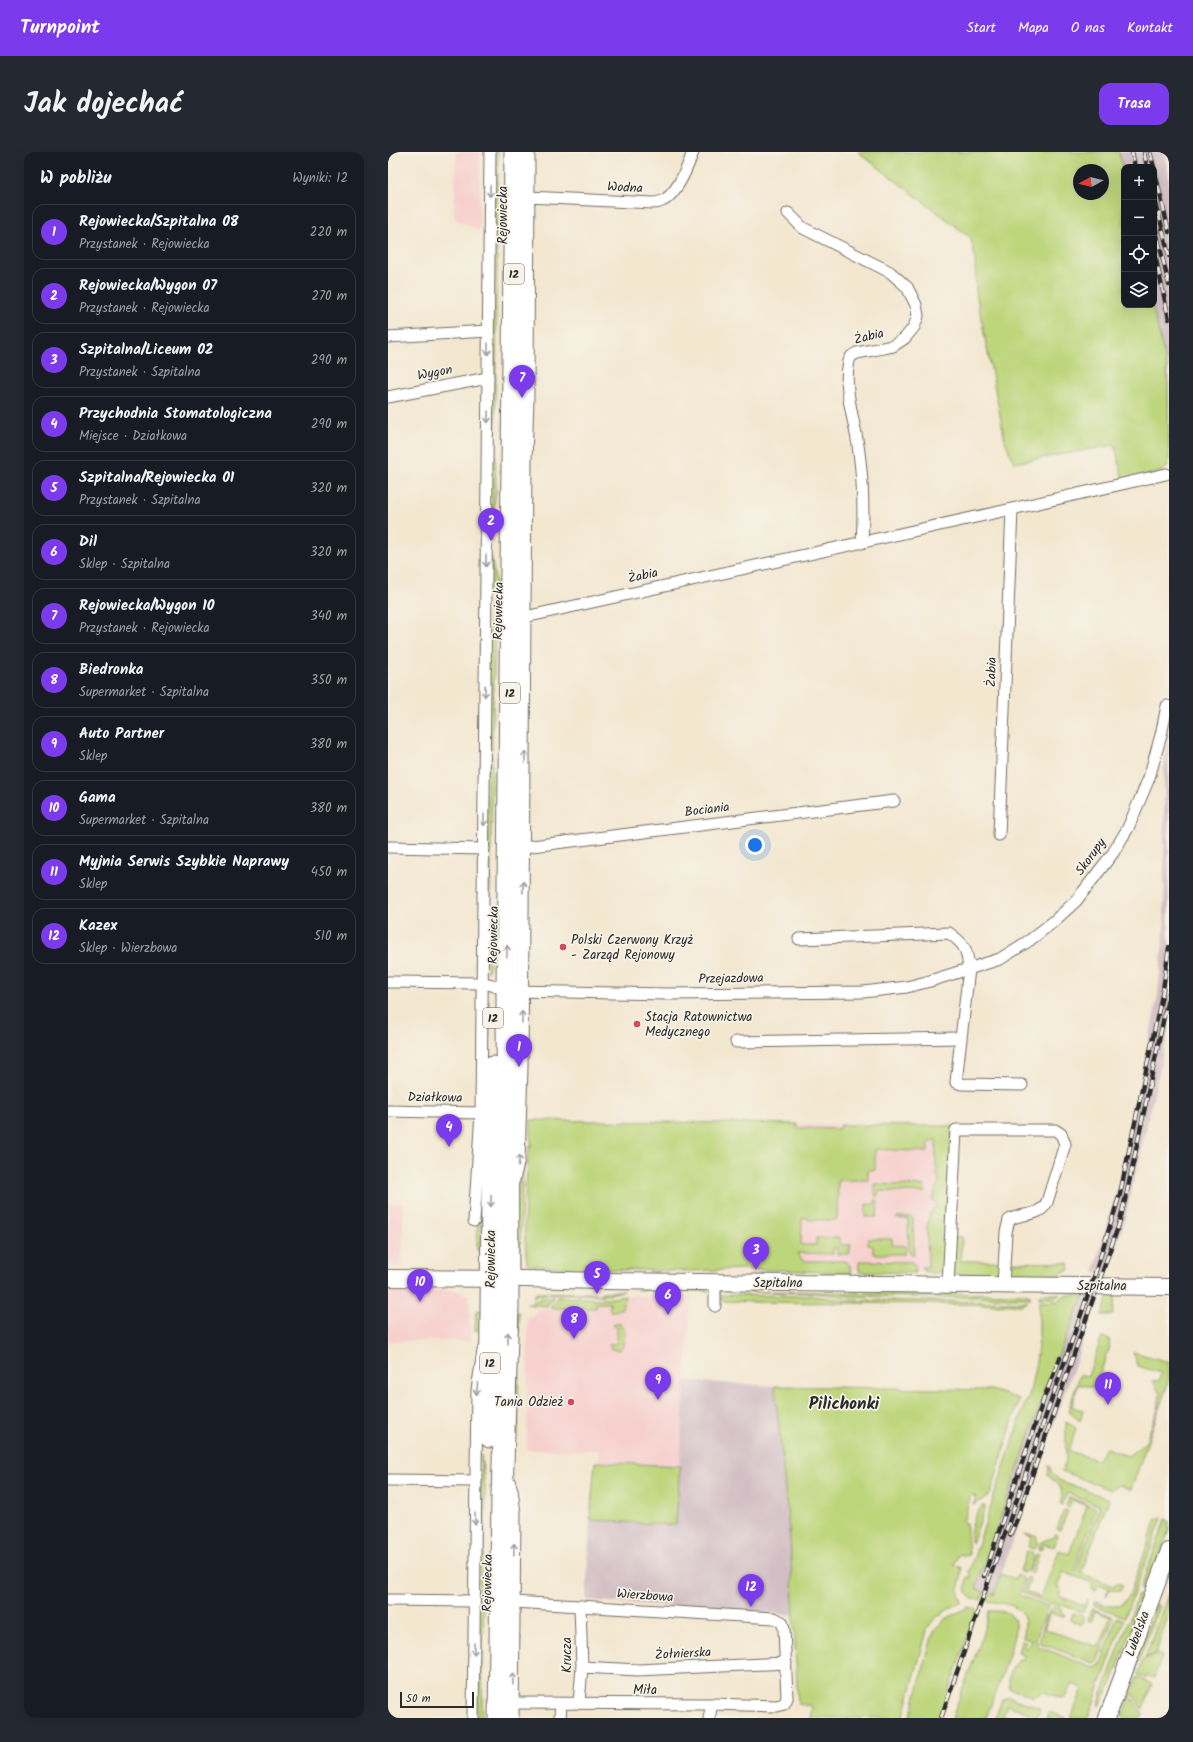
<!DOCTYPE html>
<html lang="pl">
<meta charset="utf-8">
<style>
:root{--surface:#171b24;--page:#242831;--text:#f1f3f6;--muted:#9ea1a6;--line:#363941;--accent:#7c3aed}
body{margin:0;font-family:Kalam,sans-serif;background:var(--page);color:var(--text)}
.controls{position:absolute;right:12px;top:12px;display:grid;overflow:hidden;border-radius:8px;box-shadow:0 4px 16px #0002}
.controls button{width:36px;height:36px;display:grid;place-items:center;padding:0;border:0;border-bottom:1px solid var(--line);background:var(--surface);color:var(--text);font:20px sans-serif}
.compass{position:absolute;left:685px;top:12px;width:36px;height:36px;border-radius:50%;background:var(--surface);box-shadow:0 4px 16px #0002;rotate:262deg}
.scale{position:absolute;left:12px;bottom:10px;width:74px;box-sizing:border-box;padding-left:4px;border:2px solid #2b2b2b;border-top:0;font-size:11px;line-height:14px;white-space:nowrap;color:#2b2b2b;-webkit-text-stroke:3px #f7f3e8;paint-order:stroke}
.you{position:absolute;left:367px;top:693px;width:14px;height:14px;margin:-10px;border:3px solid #fff;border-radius:50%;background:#1a73e8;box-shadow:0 0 0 6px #1a73e833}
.badge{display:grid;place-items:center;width:26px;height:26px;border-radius:50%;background:var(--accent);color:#fff;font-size:13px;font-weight:700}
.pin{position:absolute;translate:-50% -33px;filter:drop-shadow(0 1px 2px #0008)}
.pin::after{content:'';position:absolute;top:21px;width:14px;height:12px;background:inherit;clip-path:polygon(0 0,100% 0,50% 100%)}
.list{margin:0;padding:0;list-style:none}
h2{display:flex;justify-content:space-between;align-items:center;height:52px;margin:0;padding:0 16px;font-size:17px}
h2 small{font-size:13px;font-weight:400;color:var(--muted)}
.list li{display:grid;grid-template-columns:26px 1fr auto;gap:12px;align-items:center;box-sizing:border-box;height:56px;margin:0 8px 8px;padding:0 8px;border:1px solid var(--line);border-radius:12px}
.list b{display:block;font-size:15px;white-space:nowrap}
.list p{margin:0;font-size:13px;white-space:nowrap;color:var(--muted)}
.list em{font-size:13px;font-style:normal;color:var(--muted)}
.icon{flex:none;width:22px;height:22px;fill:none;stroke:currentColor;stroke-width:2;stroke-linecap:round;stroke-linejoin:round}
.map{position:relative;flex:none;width:781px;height:1566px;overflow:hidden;border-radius:12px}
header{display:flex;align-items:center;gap:24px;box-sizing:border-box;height:56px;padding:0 20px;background:var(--accent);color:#fff}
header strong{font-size:19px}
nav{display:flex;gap:22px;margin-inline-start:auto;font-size:14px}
.intro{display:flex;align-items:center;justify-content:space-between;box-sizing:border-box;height:96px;padding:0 24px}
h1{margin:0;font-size:28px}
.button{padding:10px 18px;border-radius:12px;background:var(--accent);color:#fff;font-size:14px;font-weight:700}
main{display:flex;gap:24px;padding:0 24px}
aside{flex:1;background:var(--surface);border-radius:12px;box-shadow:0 4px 16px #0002}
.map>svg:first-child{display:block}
.built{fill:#f7d0ce}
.industrial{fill:#d2bec4}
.green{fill:#bdd67b;stroke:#748053;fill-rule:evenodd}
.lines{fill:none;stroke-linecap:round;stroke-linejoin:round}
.street-casing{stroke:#716d65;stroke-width:13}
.secondary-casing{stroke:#716d65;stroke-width:18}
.highway-casing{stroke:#716d65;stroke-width:23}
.street{stroke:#fff;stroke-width:11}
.secondary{stroke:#fff;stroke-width:16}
.highway{stroke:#fff;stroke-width:21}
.rail-casing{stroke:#2b2b2b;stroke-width:4.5}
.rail{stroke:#f7f3e8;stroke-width:3;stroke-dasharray:9;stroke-linecap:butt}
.oneway{stroke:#a0a0a0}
.poi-dot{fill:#d1495b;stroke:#f7f3e8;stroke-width:1.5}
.labels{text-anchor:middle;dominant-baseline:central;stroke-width:3.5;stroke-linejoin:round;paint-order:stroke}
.shield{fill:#f7f3e8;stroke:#686764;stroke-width:1}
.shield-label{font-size:12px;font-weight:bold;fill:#2b2b2b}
.street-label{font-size:13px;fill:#2b2b2b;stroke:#f7f3e8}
.poi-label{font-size:13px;fill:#2b2b2b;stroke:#f7f3e8;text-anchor:start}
.district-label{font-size:17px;font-weight:bold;fill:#2b2b2b;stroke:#f7f3e8}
</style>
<header>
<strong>Turnpoint</strong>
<nav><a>Start</a><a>Mapa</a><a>O nas</a><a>Kontakt</a></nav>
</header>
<div class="intro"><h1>Jak dojechać</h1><a class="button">Trasa</a></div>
<main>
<aside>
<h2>W pobliżu<small>Wyniki: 12</small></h2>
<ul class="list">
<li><span class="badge">1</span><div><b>Rejowiecka/Szpitalna 08</b><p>Przystanek · Rejowiecka</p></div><em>220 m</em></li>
<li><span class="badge">2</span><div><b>Rejowiecka/Wygon 07</b><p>Przystanek · Rejowiecka</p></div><em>270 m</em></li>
<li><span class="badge">3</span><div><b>Szpitalna/Liceum 02</b><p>Przystanek · Szpitalna</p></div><em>290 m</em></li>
<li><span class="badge">4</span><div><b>Przychodnia Stomatologiczna</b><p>Miejsce · Działkowa</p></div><em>290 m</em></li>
<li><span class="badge">5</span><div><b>Szpitalna/Rejowiecka 01</b><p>Przystanek · Szpitalna</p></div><em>320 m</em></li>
<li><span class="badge">6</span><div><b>Dil</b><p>Sklep · Szpitalna</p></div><em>320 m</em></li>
<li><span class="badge">7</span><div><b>Rejowiecka/Wygon 10</b><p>Przystanek · Rejowiecka</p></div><em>340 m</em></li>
<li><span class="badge">8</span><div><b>Biedronka</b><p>Supermarket · Szpitalna</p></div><em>350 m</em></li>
<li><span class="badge">9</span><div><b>Auto Partner</b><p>Sklep</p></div><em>380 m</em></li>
<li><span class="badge">10</span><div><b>Gama</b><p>Supermarket · Szpitalna</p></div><em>380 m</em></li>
<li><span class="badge">11</span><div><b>Myjnia Serwis Szybkie Naprawy</b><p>Sklep</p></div><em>450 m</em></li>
<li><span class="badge">12</span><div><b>Kazex</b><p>Sklep · Wierzbowa</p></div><em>510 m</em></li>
</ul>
</aside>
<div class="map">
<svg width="781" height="1566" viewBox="0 0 781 1566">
<rect width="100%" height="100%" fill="#f7f3e8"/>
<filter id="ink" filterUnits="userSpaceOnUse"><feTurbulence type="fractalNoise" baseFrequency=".025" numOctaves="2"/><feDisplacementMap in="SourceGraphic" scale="8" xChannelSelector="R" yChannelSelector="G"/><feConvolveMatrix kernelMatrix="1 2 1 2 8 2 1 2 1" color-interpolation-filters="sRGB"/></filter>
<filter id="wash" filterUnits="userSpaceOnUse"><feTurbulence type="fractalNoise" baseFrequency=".012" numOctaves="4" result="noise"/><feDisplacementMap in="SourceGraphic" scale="16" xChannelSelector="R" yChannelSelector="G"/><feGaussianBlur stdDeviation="0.9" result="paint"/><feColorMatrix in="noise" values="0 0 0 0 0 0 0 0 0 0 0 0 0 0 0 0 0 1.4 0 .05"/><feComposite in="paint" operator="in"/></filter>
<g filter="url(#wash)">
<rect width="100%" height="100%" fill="#f3e7d0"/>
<!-- built -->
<g class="built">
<polygon points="68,0 92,0 91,79 66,66"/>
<polygon points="143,968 559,974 551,1118 143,1112"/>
<polygon points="0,1051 15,1051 14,1114 0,1114"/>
<polygon points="0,1138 66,1138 81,1143 82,1189 0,1189"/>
<polygon points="248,1143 303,1144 292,1314 211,1310 211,1298 139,1298 140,1165 145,1164 149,1158 162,1156 207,1156 208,1151 237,1149 237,1144"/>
</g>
<!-- industrial -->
<g class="industrial">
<polygon points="731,0 776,0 781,23 781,320 780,233 778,210 764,153 766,153 766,15 736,15 736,24"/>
<polygon points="781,541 781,874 759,973 736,1070 717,1122 706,1120 733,1024 770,843 776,775 776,620"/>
<polygon points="708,1142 710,1146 606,1443 588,1437 668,1209 696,1143"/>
<polygon points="297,1229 387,1234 402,1387 405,1463 198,1448 202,1368 288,1373"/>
</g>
<!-- green -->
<g class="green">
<polygon points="105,0 110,0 107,297 103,297"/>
<path d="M470,0H731L736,24V153H764L778,210L780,233L781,313L773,320L735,329L727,293L626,311L617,289L588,140L587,106L583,86ZM691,18H715V42H691Z"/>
<polygon points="103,303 107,304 108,338 104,374"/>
<polygon points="103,405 108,431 104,598 99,599"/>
<polygon points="99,604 104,604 102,807 102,814 99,820"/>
<polygon points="98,847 100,847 101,850 100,967 94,1048 93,1098 89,1098 90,1051"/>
<path d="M143,968L409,972V976L451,977L452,973L559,974L560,973H564L556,1118L553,1120L545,1121L535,1119L533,1115H540L539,1075L542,1061H544L545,1056H548V1049L544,1048L551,1029L548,1014V987L540,992V1000L487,997V1018H480V1028H450L449,1068H421L420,1066H414L413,1093H428V1086H452V1093H463L461,1102H449V1096H445V1102L409,1101L411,1105L417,1109H458L462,1114L463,1121L356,1117L301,1119L188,1117L143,1113L139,1111C134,1073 138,1033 141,995H143Z"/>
<polygon points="135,1007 132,1098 125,1098 131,1027"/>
<polygon points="487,1032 537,1034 536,1041 491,1039 490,1044 487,1044"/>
<polygon points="487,1048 490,1048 489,1065 478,1065 478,1052 487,1052"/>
<polygon points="509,1065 522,1065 525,1067 526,1102 523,1102 521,1098 520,1067 509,1067"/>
<polygon points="567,1085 574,1085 572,1109 613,1109 612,1122 566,1122 565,1120"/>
<polygon points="480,1087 504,1087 504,1093 518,1094 517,1102 485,1102 485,1094 480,1093"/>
<polygon points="471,1109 524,1110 527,1113 527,1121 471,1120"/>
<polygon points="619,1110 681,1111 682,1118 674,1120 673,1123 621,1122"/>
<polygon points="252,1137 320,1138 321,1139 248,1138"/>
<polygon points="235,1139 219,1143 160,1141 145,1145 148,1141 207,1141 208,1142 213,1143 214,1140"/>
<polygon points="331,1139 629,1142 641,1142 643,1146 455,1144 426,1141"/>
<polygon points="652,1142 672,1142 668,1146 651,1146"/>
<polygon points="723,1142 728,1142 725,1163 714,1163 720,1146"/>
<polygon points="331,1143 424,1144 456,1148 640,1150 634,1153 365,1150 336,1149"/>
<polygon points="677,1143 696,1143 668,1209 590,1429 588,1437 596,1440 593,1448 584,1447 577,1437 579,1425 583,1426 581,1420 638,1249 640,1249 648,1211 651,1185 651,1150 670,1149"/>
<polygon points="237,1144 234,1156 227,1159 222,1159 222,1151 208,1151 208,1156 162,1156 169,1145 218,1147"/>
<polygon points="159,1145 165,1145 159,1154 138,1152"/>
<polygon points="97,1158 92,1177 87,1179 88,1159"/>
<polygon points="129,1160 131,1160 130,1284 127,1279"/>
<path d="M228,1170C240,1173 238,1191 232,1198L223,1197L221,1192H229V1174H225Z"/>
<polygon points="714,1185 722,1187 721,1193 722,1194 707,1236 690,1232 684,1255 695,1258 692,1269 680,1259 692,1223 700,1224"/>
<polygon points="745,1200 781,1210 781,1228 743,1338 731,1333 722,1338 674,1319 678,1308 678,1270 688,1276 681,1299 709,1308 718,1296 740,1304 757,1291 770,1258 772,1242 765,1228 771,1229 773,1221 750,1214"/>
<path d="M387,1234L603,1238L631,1247L603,1341L600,1345L585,1353L588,1345L583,1343L575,1370L579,1371V1382L581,1402L580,1404L571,1402L566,1412L573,1416C575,1431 566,1434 574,1450C561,1457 549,1462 540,1475L515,1566H422L424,1554L410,1552L402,1387Z"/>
<polygon points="93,1303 97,1336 94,1566 89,1566"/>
<polygon points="207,1310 292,1314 288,1373 202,1368"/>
<path d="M661,1313L664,1321L671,1328L721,1347L693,1421L726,1434L728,1431L735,1433L732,1439L722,1437L718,1444L720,1436L709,1433L707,1439H705L703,1437L705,1431L675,1420L669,1435L673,1437L671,1444L697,1454L700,1447L695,1460L667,1451L663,1452L634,1441L639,1425L642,1427L638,1440L653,1445L671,1398L681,1402L699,1354L684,1348L681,1355L678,1354L681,1345L708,1356L686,1419L688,1420L712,1354L679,1341L674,1353L672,1352C677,1333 670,1335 660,1323Z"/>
<path d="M594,1354H597V1356L584,1391C579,1382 587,1362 594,1354Z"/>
<polygon points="676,1358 680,1359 672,1378 669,1377"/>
<path d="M772,1365L774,1366L737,1465L706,1453L705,1451L708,1449C721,1456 732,1457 741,1444L769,1366Z"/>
<polygon points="778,1367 781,1369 781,1378 758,1439 752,1437"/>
<path d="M636,1382L648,1383C650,1390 651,1393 645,1397L640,1395L644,1385Z"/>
<polygon points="667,1382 670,1383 666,1395 656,1392 653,1398 650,1397 653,1390 665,1385"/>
<polygon points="639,1399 644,1400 645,1406 640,1419 634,1420 632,1419"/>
<polygon points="648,1402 651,1403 644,1422 641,1421"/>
<path d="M613,1422L627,1427L629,1422L636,1427L631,1443L660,1454L648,1487L650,1494L702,1515L707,1516L713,1512L729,1465L736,1468L700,1566H683L695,1536L683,1532L678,1544L673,1546L655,1540L646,1545L622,1537C619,1528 623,1516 629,1509L635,1508L637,1504L630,1501L633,1489L638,1490L636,1495L639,1496L643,1488L635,1486C644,1454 621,1451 596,1449L599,1441L606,1443Z"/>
<polygon points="781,1440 781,1461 768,1501 757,1506"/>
<polygon points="750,1443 756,1445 724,1530 712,1553 710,1553"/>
<polygon points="768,1452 771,1454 730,1566 727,1566"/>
<path d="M667,1454L673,1456V1461L677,1462L675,1465L662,1461L656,1477L710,1495L715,1486L722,1465L707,1459L703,1470L700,1468L703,1458L705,1457L724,1464L725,1467L709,1510L705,1511L652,1491L651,1490C654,1481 658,1458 667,1454Z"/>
<polygon points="580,1455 589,1457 551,1566 522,1566 546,1478 556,1468"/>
<path d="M601,1459C609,1459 622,1458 626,1467C633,1479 604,1550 598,1566H564L592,1491Z"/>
<polygon points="686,1461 694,1464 696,1467 693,1473 682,1468"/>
<polygon points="768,1502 774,1504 766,1526 759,1523 758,1526 750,1523 755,1508"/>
<polygon points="749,1525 764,1532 755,1557 743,1540"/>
<polygon points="742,1543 755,1562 754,1566 734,1566"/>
<polygon points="621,1545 650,1555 652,1557 649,1564 619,1553 615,1564 621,1566 607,1566 614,1548"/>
<polygon points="663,1560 679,1566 658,1566 659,1563"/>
</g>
</g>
<g filter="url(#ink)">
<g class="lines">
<!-- street casing -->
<g class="street-casing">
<g id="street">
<path d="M140,45L265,51C267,51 272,50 274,49C289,43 300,14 305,0"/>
<path d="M400,61L415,76L502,120L519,135L528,153L530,164L526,175L517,186L505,194L469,201C465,203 462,204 461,209C455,236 466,267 470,293C475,326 476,358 474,391"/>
<polyline points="0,185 100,179"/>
<polyline points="0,245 100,226"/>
<polyline points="624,357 778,322"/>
<polyline points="137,465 624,357 611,683"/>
<polyline points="0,695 96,697"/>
<polyline points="136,695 506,649"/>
<path d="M411,787L561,781C578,793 579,798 581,817L568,930L573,932L634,933"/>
<path d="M0,830L94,831C106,832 114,838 126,839L279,842L475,840L519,835L542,829L612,807L642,788L665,770L688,749L725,701L740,676L761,626L773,583L779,554"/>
<polyline points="348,890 572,886"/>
<polyline points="0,959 93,961"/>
<polyline points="126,1028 131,1007 134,915 138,307 140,244 141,0"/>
<polyline points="86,1069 93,961 102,0"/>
<polyline points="327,1131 327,1154"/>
<path d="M560,1133L568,978H667L673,982L677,992L659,1050C651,1066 634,1060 621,1068L618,1080L615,1133"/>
<polyline points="0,1328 88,1329"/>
<polyline points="121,1329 124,1338 127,1361 125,1566"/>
<polyline points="0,1448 86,1449"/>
<polyline points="194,1515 250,1518 398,1511"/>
<polyline points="124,1551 324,1552 389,1554 396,1552 399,1546 396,1477 394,1470 386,1466 126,1450"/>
<polyline points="191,1551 194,1515 192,1454"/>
<polyline points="85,1566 89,1238 95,1199"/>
<polyline points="172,1566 173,1552"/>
<polyline points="321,1566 324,1552"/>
</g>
</g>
<!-- secondary casing -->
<g class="secondary-casing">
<g id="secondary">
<polyline points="0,1126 138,1127 211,1129 781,1135"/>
<polyline points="719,1566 781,1399"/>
</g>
</g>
<!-- highway casing -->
<g class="highway-casing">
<g id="highway">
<polyline points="102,1285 105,915"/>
<polyline points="111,1566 114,1344 120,1153 119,838 127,0"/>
</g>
</g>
<!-- street -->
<use href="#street" class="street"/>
<!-- secondary -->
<use href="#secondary" class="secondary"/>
<!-- highway -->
<use href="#highway" class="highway"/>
<!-- rail casing -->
<g class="rail-casing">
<g id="rail">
<polyline points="744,0 747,15"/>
<polyline points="756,0 759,15"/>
<polyline points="762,0 766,15"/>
<polyline points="766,16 781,80"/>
<polyline points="766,43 781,104"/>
<polyline points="766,70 781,133"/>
<polyline points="766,98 781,167"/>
<polyline points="622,1383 629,1367 731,1072 739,1040 781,841"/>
<polyline points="596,1424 656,1246 672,1206"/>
<polyline points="553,1566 706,1125 732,1042 775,838 781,795"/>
</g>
</g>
<!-- rail -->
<use href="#rail" class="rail"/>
</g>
<!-- one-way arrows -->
<defs><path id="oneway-shaft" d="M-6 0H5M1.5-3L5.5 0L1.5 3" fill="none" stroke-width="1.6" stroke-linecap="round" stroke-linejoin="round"/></defs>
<g class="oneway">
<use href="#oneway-shaft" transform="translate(102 39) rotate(91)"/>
<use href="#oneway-shaft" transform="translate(100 197) rotate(90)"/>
<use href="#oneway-shaft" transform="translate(100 265) rotate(91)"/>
<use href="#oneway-shaft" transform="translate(98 409) rotate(90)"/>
<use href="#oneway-shaft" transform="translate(97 539) rotate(91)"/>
<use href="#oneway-shaft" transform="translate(137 605) rotate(-90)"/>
<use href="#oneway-shaft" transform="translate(96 668) rotate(90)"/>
<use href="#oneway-shaft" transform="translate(135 735) rotate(-89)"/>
<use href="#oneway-shaft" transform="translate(119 799) rotate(-89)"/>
<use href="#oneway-shaft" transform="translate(134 865) rotate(-90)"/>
<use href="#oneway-shaft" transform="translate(131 1009) rotate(-83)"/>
<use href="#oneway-shaft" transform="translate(103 1049) rotate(91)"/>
<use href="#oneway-shaft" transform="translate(120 1186) rotate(-89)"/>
<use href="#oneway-shaft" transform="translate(89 1237) rotate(95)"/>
<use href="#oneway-shaft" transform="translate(87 1367) rotate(91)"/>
<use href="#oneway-shaft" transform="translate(126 1397) rotate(-89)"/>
<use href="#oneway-shaft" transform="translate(86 1497) rotate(91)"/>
<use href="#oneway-shaft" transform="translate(125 1527) rotate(-89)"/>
</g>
</g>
<!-- markers -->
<g class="poi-dot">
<circle cx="175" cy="795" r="4"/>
<circle cx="249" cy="872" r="4"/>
<circle cx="183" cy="1250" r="4"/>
</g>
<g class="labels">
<!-- shield labels -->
<g class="shield">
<rect x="116" y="112" width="20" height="20" rx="3"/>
<rect x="112" y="531" width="20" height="20" rx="3"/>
<rect x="95" y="856" width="20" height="20" rx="3"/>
<rect x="92" y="1201" width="20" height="20" rx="3"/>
</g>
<g class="shield-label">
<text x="126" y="122">12</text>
<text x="122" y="541">12</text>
<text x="105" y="866">12</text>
<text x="102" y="1211">12</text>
</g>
<!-- street labels -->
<g class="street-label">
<text transform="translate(237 36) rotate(3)">Wodna</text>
<text transform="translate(115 63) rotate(-90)">Rejowiecka</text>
<text transform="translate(481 185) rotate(-14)">Żabia</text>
<text transform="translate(47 221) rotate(-11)">Wygon</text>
<text transform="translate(255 424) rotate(-12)">Żabia</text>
<text transform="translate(111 459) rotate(-89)">Rejowiecka</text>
<text transform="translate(604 520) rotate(-88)">Żabia</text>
<text transform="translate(319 658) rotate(-7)">Bociania</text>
<text transform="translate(703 705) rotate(-54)">Skorupy</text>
<text transform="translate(106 783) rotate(-89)">Rejowiecka</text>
<text transform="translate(343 827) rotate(-1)">Przejazdowa</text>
<text transform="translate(47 946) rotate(1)">Działkowa</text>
<text transform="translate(103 1107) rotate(-90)">Rejowiecka</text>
<text x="390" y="1131">Szpitalna</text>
<text x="714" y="1134">Szpitalna</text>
<text transform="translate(100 1431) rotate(-89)">Rejowiecka</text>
<text transform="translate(257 1444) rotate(4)">Wierzbowa</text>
<text transform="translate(750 1482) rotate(-70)">Lubelska</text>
<text transform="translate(295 1502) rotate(-3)">Żołnierska</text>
<text transform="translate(179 1503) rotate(-90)">Krucza</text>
<text x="257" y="1538">Miła</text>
</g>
<!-- poi labels -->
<g class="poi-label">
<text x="183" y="788">Polski Czerwony Krzyż<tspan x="183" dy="15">- Zarząd Rejonowy</tspan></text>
<text x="257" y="865">Stacja Ratownictwa<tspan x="257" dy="15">Medycznego</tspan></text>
<text x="175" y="1250" text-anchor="end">Tania Odzież</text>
</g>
<!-- district labels -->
<g class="district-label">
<text x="456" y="1252">Pilichonki</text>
</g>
</g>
</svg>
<div class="controls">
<button>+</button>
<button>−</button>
<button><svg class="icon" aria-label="locate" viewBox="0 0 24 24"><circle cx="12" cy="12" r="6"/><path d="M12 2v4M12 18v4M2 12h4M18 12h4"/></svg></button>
<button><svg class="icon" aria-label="layers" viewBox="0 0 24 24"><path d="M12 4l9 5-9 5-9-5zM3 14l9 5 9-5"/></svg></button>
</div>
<svg class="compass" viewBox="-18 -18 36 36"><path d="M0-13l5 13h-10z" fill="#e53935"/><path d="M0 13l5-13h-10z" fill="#9ea1a6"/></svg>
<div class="scale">50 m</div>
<div class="you"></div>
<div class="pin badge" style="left:131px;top:915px">1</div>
<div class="pin badge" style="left:103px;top:389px">2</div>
<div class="pin badge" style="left:368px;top:1118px">3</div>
<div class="pin badge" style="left:61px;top:995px">4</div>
<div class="pin badge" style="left:209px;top:1142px">5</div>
<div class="pin badge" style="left:280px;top:1163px">6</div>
<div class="pin badge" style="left:134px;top:246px">7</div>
<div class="pin badge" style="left:186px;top:1187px">8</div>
<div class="pin badge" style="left:270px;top:1248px">9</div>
<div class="pin badge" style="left:32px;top:1150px">10</div>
<div class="pin badge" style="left:720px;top:1253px">11</div>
<div class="pin badge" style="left:363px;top:1455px">12</div>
</div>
</main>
